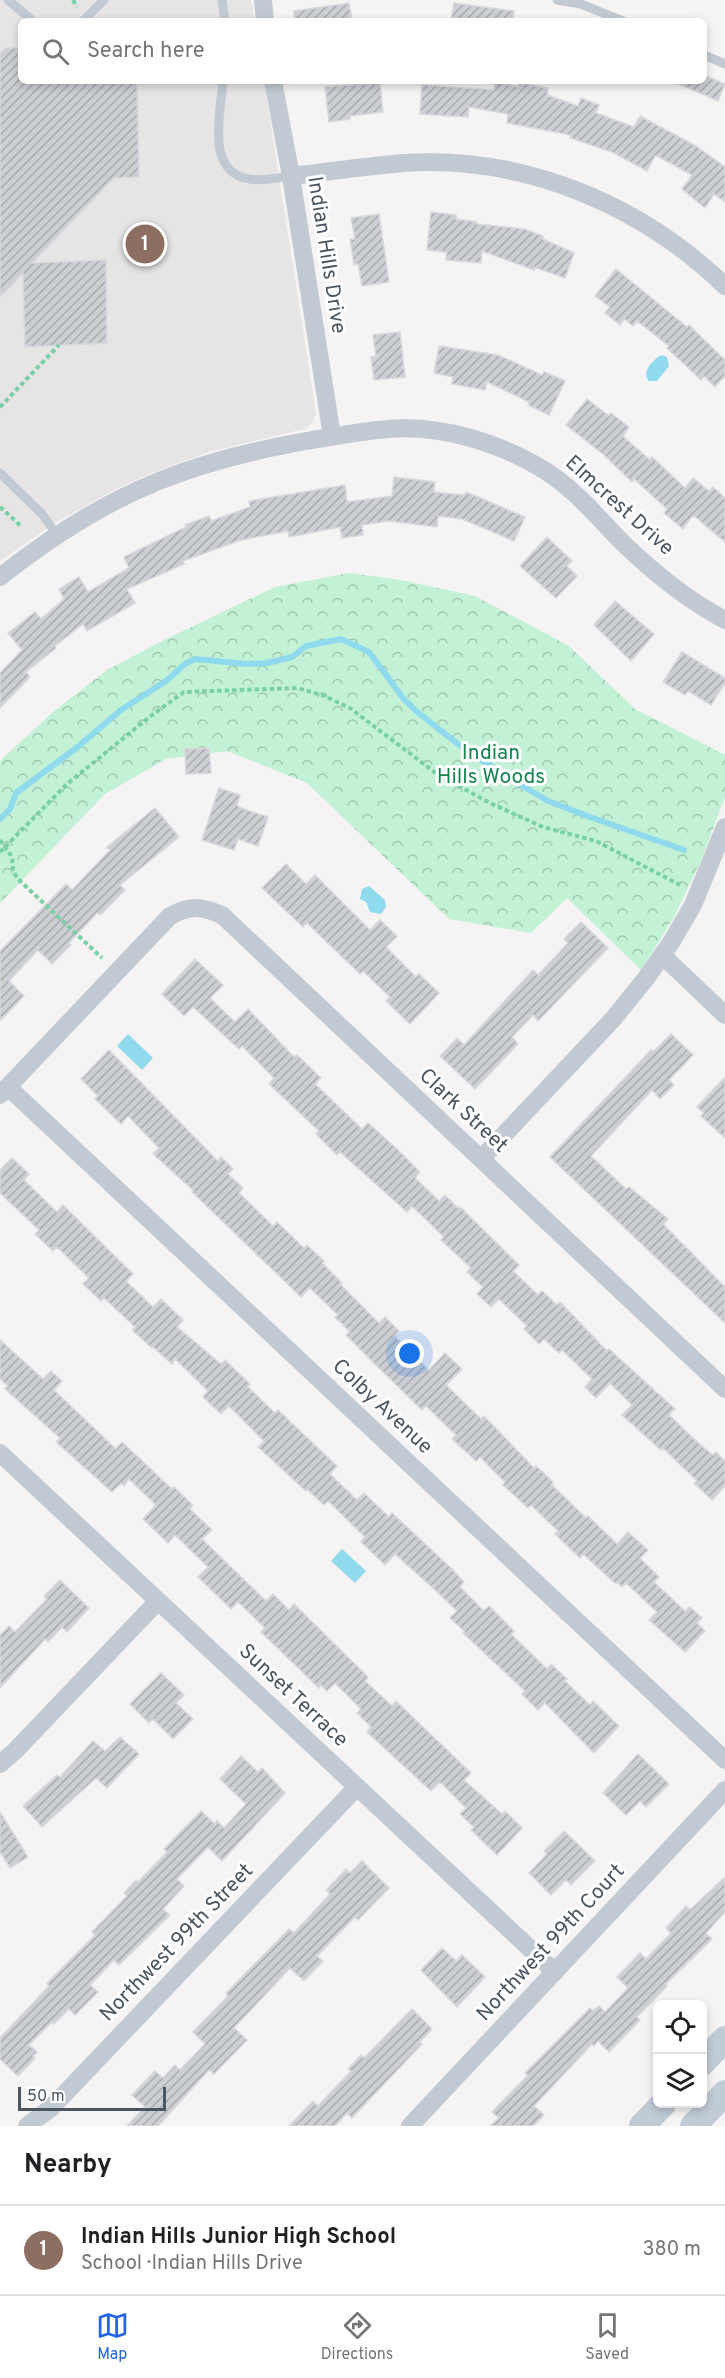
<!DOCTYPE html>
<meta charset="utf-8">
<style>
:root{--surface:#fff;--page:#f2f2f2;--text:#202124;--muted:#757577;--line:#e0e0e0;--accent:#2563eb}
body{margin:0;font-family:Overpass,sans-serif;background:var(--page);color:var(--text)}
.controls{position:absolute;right:18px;bottom:18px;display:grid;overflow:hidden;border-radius:9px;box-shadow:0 3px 9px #0003}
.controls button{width:54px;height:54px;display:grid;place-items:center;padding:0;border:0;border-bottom:2px solid var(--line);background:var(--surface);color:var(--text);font:30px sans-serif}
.scale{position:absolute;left:18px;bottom:15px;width:148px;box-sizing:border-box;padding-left:6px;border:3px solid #4a5661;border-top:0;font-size:16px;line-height:21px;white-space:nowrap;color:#4a5661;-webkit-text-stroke:4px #fff;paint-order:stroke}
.you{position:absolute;left:410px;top:1354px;width:21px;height:21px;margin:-15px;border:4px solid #fff;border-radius:50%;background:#1a73e8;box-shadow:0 0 0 9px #1a73e833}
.badge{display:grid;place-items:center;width:39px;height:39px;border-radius:50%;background:var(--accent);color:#fff;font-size:20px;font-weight:700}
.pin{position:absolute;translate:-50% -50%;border:3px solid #fff;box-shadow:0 2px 6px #0006}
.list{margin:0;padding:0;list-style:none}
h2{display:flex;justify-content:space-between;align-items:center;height:78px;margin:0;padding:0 24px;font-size:26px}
h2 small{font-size:20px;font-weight:400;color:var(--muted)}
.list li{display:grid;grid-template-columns:39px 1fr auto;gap:18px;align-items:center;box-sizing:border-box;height:90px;padding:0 24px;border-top:2px solid var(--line)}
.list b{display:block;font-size:22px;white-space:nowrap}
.list p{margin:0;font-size:20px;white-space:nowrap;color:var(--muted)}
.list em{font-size:20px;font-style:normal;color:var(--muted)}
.icon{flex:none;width:33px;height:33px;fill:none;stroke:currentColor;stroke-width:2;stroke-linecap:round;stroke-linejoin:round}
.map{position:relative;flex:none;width:725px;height:2126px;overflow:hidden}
.search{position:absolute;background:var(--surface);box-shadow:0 3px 9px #0003;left:18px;right:18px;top:18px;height:66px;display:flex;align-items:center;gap:15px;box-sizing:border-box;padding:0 21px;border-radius:9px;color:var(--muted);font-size:22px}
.sheet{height:168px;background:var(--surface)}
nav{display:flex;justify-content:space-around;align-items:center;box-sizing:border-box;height:84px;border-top:2px solid var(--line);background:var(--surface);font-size:16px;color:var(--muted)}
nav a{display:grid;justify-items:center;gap:3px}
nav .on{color:var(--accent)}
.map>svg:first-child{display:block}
.education{fill:#e6e4e5}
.forest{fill:url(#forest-crowns)}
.water{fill:#90daee}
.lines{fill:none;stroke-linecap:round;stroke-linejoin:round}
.stream{stroke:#90daee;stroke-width:6}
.building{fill:url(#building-hatch);stroke:#d7d9de;stroke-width:1.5}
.path{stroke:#7ad0a6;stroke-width:4;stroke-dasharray:4.5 3;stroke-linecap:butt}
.service{stroke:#c1cad2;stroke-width:9}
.minor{stroke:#c1cad2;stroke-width:18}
.secondary{stroke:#c1cbd6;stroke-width:26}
.labels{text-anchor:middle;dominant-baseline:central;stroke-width:6;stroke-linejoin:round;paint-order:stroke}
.street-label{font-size:21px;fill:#4a5661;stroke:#fff}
.park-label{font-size:21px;fill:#17864f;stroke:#fff}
</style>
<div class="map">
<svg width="725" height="2126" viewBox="0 0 725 2126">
<defs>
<pattern id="forest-crowns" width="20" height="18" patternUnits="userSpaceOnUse" patternTransform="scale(1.5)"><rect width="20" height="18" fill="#c3f1d5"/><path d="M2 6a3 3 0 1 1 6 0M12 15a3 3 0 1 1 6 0" fill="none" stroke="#a0c6b0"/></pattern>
<pattern id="building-hatch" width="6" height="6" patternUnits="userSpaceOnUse" patternTransform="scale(1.5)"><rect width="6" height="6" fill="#cdcfd5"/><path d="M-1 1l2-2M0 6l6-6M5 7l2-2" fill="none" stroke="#a8abb0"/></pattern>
</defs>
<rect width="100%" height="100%" fill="#f5f3f3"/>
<!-- education -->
<polygon class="education" points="0,0 251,0 255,21 21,21 21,81 264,81 316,413 312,423 304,429 212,451 146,475 114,490 53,524 0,561"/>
<!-- forest -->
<polygon class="forest" points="349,573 401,580 475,596 569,646 635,709 725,755 725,797 700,863 674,917 641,970 567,898 531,933 449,919 307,783 227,751 166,759 105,794 0,903 0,761 54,711 107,670 160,642 275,587"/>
<!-- water -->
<g class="water">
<path d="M661,355L667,357L669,366L657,381H649C641,372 652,361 661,355Z"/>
<polygon points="369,886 385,900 386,907 381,914 370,912 366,902 360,899 362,889"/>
<polygon points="128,1034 153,1058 142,1070 117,1046"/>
<polygon points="342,1549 366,1571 355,1583 331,1561"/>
</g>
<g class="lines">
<!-- stream -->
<polyline class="stream" points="0,819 10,809 16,793 75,749 121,710 166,681 185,664 195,659 247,664 267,663 292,657 306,646 341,639 369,652 403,698 416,711 468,752 526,788 548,801 590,817 684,850"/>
</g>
<!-- building -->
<g class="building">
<polygon points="349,3 352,21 294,21 294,11"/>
<polygon points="454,3 514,11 513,21 451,21"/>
<polygon points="6,48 21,48 21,81 137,81 139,177 114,178 32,263 106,260 107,343 25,347 23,273 0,297 0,54"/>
<polygon points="704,75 725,84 718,101 672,81 704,81"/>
<polygon points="495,82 518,87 519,83 548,88 547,95 578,106 581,98 599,105 596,113 634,127 640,116 694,145 725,167 725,202 714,194 705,208 682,189 692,175 659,157 655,156 647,171 612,152 570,138 571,135 507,123 508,114 469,107 468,117 420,114 422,85 494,90"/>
<polygon points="380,83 383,112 350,116 350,119 329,122 325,87"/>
<polygon points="431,212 456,215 456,219 477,222 477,224 524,229 543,236 543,239 574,253 565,278 534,267 534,270 482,251 481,263 446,260 447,252 427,250"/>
<polygon points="379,214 389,282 362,286 358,264 354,265 350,239 355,239 351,218"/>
<polygon points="616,269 687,327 689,325 725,360 725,376 715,387 704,376 701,380 667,348 669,346 637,321 633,326 624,319 620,325 605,313 610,307 595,296"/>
<polygon points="400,332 405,377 374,380 371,357 376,356 373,335"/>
<polygon points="439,346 498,355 542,375 544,372 565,381 549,415 528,405 529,402 487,382 485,390 452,384 453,377 434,373"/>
<polygon points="587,399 609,416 611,413 629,427 623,436 650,460 652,457 685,488 693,478 709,491 713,487 725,498 725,542 693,515 683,529 664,513 667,509 634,479 632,482 604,455 566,425"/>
<polygon points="394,477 435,482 434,492 464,495 466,492 525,517 514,541 462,519 438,516 437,527 389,521 362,525 363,535 342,538 340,527 289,537 288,531 241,540 183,561 184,564 127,589 135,603 87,631 83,624 55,646 56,648 26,672 30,677 0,708 0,673 22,650 8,633 35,612 41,619 64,599 59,589 79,577 88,592 129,568 124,557 186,527 185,525 209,516 211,521 250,507 249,501 345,485 347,502 392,496"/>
<polygon points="547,537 572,561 567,566 577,576 556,598 520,566"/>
<polygon points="615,601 654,634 631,661 594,625"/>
<polygon points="682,652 725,678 725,683 711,705 688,691 685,695 663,682"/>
<polygon points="209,748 211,773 186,774 185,749"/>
<polygon points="219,788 240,795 237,805 241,808 268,817 258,846 238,839 234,850 202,840"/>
<polygon points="155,808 179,837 120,885 125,890 100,915 97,913 69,943 71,945 52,964 38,950 9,981 24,996 0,1021 0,951 66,884 72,890 110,850 107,847"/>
<polygon points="286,864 306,884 315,875 370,930 380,920 397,936 386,947 416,977 419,974 439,993 410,1024 386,1001 390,997 363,971 360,974 307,923 303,927 262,888"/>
<polygon points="581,922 608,948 538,1021 533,1015 512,1037 518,1044 475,1089 440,1056 457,1038 464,1045 533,970 538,975 568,943 564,939"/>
<polygon points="195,959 223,985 210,998 235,1022 248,1009 294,1057 297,1055 321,1078 315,1084 362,1129 368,1123 396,1148 420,1172 415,1178 439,1201 445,1195 458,1208 460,1207 519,1265 513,1271 538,1295 542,1291 557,1305 560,1302 607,1351 609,1349 675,1409 669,1415 695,1440 713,1455 716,1452 725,1461 725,1486 712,1500 694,1483 697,1481 663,1448 661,1450 622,1415 632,1405 610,1383 596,1398 585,1387 592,1379 562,1350 559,1353 544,1339 539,1344 524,1329 527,1326 499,1299 491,1307 477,1294 483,1287 467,1272 471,1268 441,1240 444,1237 412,1206 407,1212 340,1152 337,1155 316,1134 319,1131 269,1084 274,1078 242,1046 239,1049 193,1007 184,1016 162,994"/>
<polygon points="671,1034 693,1055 669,1080 674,1085 660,1099 652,1090 591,1156 626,1189 629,1187 668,1219 663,1224 725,1287 725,1323 550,1157 651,1050 653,1052"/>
<polygon points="109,1050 218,1161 221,1157 233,1169 228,1174 243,1188 239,1193 273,1226 277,1222 304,1248 307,1245 324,1261 322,1263 342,1283 340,1284 379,1323 385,1317 399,1331 394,1336 429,1370 445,1353 462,1369 446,1385 481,1419 484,1416 534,1468 536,1466 553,1482 551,1484 586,1518 588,1516 617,1544 628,1532 648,1550 640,1558 659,1577 654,1582 685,1611 690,1607 702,1618 697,1623 705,1631 685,1652 649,1620 657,1612 626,1583 622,1587 617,1582 616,1584 583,1554 580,1558 555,1534 558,1531 531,1505 528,1508 503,1485 505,1482 480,1457 476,1461 452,1439 456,1435 426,1406 422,1410 385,1374 346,1335 350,1332 335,1317 338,1315 310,1288 301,1297 217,1216 192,1192 194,1191 153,1154 159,1148 128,1116 121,1124 95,1099 98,1096 81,1079"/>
<polygon points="725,1077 725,1138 701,1116 704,1113 697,1107"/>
<polygon points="12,1158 29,1174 24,1180 57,1212 63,1205 133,1274 126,1281 153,1307 161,1299 183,1320 177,1327 221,1364 225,1360 250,1384 248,1387 275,1413 278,1410 337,1466 330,1474 357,1500 364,1493 389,1517 392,1513 452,1569 464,1582 460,1587 484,1611 489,1606 514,1631 511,1634 547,1669 551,1664 567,1679 565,1681 590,1705 593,1701 619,1726 594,1753 545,1703 538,1710 522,1694 525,1691 463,1633 465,1632 450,1618 457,1611 433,1588 395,1554 385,1565 361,1542 365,1537 328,1501 324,1505 307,1489 306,1491 258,1447 264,1441 229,1406 221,1414 203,1397 208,1391 175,1359 172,1364 153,1347 152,1348 132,1330 135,1327 104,1298 101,1301 83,1284 89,1278 57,1247 53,1251 35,1234 39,1230 0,1193 0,1170"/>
<polygon points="0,1340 43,1379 51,1371 62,1381 54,1390 116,1449 122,1442 172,1489 174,1487 193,1505 190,1509 212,1530 202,1539 266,1601 273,1594 289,1610 294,1604 368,1677 365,1681 392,1706 396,1701 471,1773 464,1780 502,1814 505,1811 522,1828 497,1855 471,1830 474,1827 460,1814 466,1808 440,1782 431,1791 367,1732 371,1727 357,1713 361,1709 335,1683 327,1691 321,1685 319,1688 261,1632 265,1628 238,1602 231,1609 198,1577 208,1567 175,1535 168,1543 143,1519 156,1505 129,1479 124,1486 121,1483 112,1492 56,1442 60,1438 5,1389 8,1386 0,1379"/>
<polygon points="60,1580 89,1608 67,1632 62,1627 48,1642 45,1639 0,1688 0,1635 9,1626 15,1632 47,1599 44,1596"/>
<polygon points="161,1673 184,1695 176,1703 193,1719 173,1739 153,1719 149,1723 130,1704"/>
<polygon points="120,1737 139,1754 107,1788 96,1778 42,1827 23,1806 57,1775 60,1777 93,1741 105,1751"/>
<polygon points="638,1754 669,1784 646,1807 640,1801 626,1815 603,1793"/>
<polygon points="241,1756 258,1772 262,1768 285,1793 222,1861 208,1847 177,1879 184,1886 163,1909 170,1915 119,1965 114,1960 90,1985 98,1992 75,2015 69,2009 54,2024 52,2022 29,2045 37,2052 33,2056 35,2058 18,2076 0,2059 0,2038 49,1986 47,1983 95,1935 92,1932 127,1896 124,1893 136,1880 138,1882 167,1852 164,1849 201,1811 215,1824 217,1821 224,1828 246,1804 220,1779"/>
<polygon points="0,1812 28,1857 10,1868 0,1852"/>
<polygon points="564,1831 595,1861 571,1885 566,1880 551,1895 529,1873 547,1854 544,1851"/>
<polygon points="362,1861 389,1888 358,1920 355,1917 317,1956 323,1961 304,1981 290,1968 234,2028 247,2040 214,2074 209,2070 158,2126 127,2126 145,2107 132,2095 155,2071 163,2078 175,2065 180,2070 205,2044 193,2032 228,1996 226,1993 289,1929 294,1933 330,1894 326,1890 346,1869 350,1873"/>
<polygon points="725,1877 725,1912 706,1933 712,1939 666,1984 667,1986 637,2017 640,2020 609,2052 598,2041 594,2046 592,2044 534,2106 544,2115 533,2126 490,2126 499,2118 492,2112 528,2075 525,2073 590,2008 593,2011 599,2006 605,2012 628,1988 617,1977 640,1953 646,1959 671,1933 666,1928 686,1906 690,1910"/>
<polygon points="442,1948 456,1961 462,1955 485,1977 457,2007 421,1970"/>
<polygon points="412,2009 432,2029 420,2042 422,2044 352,2118 347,2113 335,2126 289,2126 313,2101 318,2106 351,2071 348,2069 361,2055 364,2058"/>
</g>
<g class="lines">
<!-- path -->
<g class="path">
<polyline points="73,0 77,7"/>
<polyline points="0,407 59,345"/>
<polyline points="0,507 22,527"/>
<polyline points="0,840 12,857 13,871 18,879 102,958"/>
<polyline points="0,852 67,784 152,715 184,692 297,688 322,695 350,708 437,774 490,803 543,827 596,841 680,885"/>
</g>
<!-- service -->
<g class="service">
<polyline points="8,0 33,21"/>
<polyline points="222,0 225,21"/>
<polyline points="557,0 581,4 623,21"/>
<polyline points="83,21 104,0"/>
<polyline points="704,55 725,64"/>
<path d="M223,81C221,111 206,167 244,178C258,182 276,178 291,176"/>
<polyline points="0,473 42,514 57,535"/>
</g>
<!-- minor -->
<g class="minor">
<polyline points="263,0 265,21"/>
<polyline points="273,81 291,176 332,436"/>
<path d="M291,176C328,172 366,166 404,163C523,155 640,204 725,286"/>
<path d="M0,577C48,539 101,504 159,481C208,461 260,449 312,440C337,436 363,431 388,429C440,424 500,443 544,470C575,489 598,518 624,544C653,572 689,601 725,620"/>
<polyline points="663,956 725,1015"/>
<polyline points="8,1087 725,1760"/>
<path d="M0,1095L170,916C190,905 201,906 222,915L725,1389"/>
<polyline points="481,1159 614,1018 647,977 672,941 693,905 725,827"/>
<polyline points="0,1453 555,1972"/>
<polyline points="0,1764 15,1751 158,1601"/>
<polyline points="27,2126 51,2108 357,1787"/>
<polyline points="410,2126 725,1790"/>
</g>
<!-- secondary -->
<g class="secondary">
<polyline points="702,2063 725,2039"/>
<polyline points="642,2126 663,2104"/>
<polyline points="693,2126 725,2093"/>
</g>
</g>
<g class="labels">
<!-- street labels -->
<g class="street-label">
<text transform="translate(326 255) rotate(81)">Indian Hills Drive</text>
<text transform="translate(619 506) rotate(42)">Elmcrest Drive</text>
<text transform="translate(463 1111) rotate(43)">Clark Street</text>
<text transform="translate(382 1407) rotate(43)">Colby Avenue</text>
<text transform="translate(293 1696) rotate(43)">Sunset Terrace</text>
<text transform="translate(177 1943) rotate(-46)">Northwest 99th Street</text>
<text transform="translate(551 1943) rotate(-47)">Northwest 99th Court</text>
</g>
<!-- park labels -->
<g class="park-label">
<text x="491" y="753">Indian<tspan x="491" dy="24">Hills Woods</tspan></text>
</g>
</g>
</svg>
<div class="controls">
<button><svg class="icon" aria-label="locate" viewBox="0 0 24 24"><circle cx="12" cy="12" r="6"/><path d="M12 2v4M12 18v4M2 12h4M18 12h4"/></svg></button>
<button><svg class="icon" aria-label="layers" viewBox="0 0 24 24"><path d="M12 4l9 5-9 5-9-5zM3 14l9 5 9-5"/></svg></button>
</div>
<div class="scale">50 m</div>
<div class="you"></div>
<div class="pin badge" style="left:145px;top:244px;background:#8d6e63">1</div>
<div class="search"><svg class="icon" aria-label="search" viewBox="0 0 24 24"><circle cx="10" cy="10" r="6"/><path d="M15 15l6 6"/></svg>Search here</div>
</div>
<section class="sheet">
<h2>Nearby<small></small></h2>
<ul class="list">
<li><span class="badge" style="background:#8d6e63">1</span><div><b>Indian Hills Junior High School</b><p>School · Indian Hills Drive</p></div><em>380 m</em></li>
</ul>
</section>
<nav>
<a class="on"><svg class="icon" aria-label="map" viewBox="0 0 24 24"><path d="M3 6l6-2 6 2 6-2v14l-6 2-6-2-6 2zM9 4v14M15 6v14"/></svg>Map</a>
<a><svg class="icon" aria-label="directions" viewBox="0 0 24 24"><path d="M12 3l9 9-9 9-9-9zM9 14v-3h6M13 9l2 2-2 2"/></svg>Directions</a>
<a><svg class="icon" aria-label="saved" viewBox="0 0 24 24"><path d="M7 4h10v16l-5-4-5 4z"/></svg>Saved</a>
</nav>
